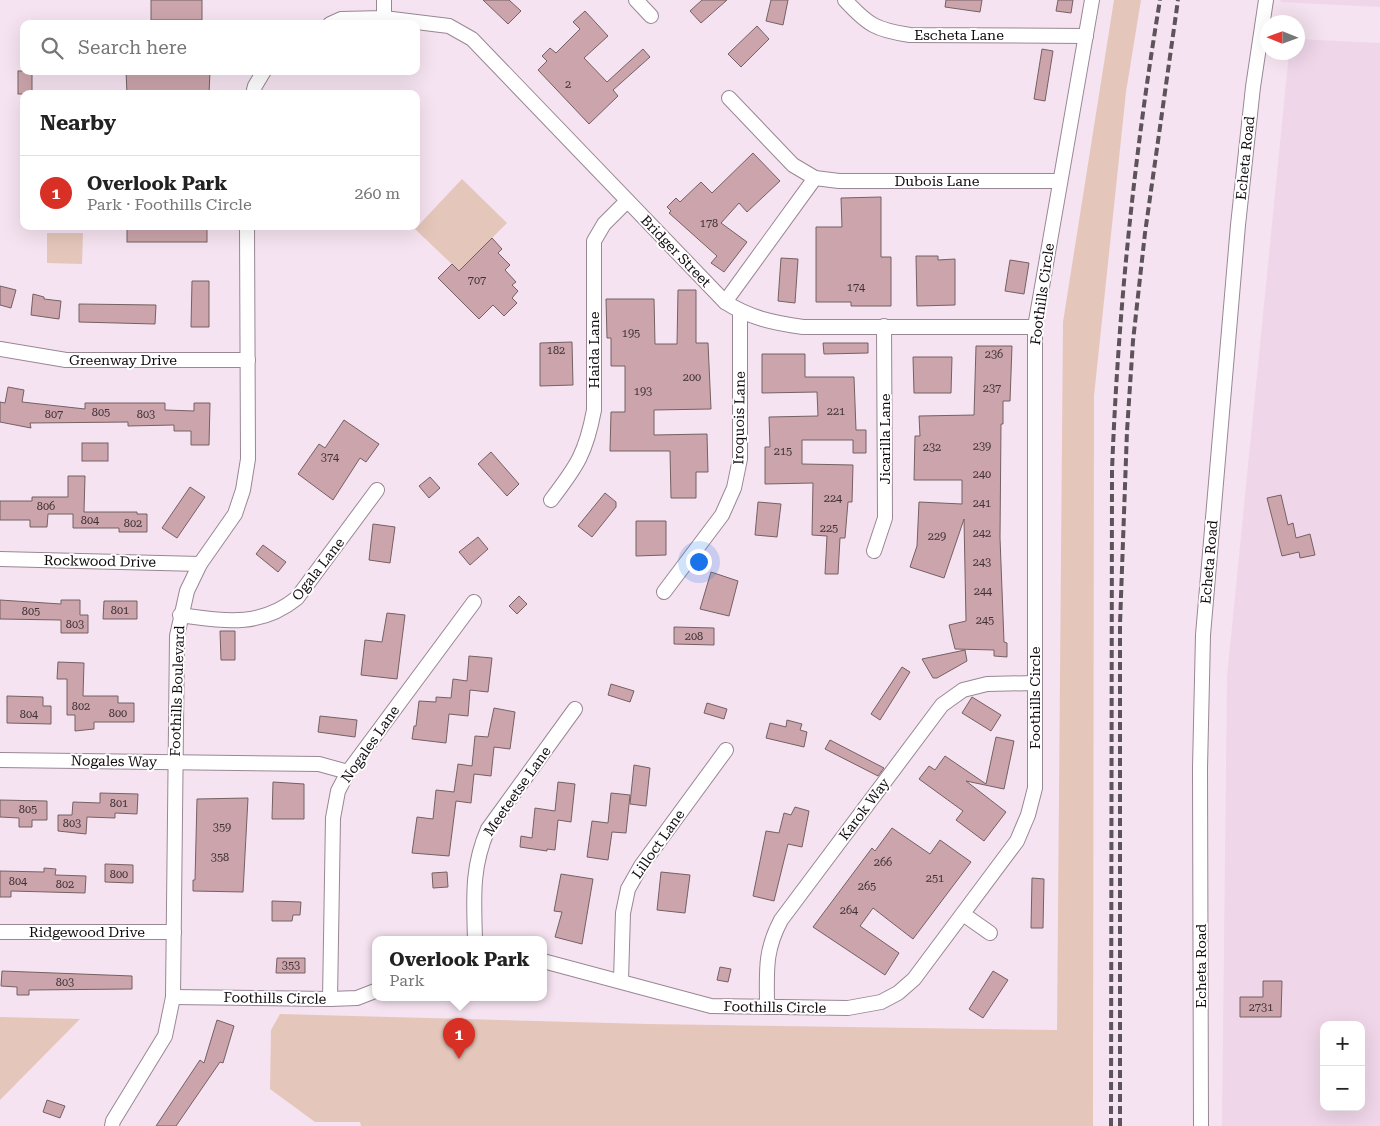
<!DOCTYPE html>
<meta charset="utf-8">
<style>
:root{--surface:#fff;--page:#f2f2f2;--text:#222;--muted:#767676;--line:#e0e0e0;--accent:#d93025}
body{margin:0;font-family:"Roboto Serif",serif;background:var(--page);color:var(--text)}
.controls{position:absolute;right:15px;bottom:15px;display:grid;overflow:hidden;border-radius:10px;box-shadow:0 5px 20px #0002}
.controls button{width:45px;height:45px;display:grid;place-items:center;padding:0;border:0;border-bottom:1px solid var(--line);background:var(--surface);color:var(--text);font:25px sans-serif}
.compass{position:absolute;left:1260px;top:15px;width:45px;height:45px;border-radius:50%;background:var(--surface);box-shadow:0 5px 20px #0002;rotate:271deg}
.you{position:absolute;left:698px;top:561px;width:18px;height:18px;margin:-12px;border:4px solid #fff;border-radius:50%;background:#1a73e8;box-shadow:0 0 0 8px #1a73e833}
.badge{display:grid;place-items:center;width:32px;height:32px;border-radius:50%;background:var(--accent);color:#fff;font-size:16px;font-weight:700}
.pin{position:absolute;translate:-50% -41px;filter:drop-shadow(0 1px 2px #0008)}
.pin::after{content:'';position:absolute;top:26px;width:18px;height:15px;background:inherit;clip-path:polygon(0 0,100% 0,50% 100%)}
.popup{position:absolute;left:372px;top:936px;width:175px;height:65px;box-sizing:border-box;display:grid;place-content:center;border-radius:10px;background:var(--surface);filter:drop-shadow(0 1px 4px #0005);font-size:16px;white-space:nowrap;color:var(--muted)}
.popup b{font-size:19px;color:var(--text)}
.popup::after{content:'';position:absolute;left:50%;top:100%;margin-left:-10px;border:10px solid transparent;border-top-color:var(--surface)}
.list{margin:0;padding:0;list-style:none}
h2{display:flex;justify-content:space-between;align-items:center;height:65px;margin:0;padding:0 20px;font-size:21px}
h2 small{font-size:16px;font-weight:400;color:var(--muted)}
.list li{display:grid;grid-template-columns:32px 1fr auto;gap:15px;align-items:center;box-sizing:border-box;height:75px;padding:0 20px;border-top:1px solid var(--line)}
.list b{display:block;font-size:19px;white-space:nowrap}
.list p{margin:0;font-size:16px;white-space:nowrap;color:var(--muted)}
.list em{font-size:16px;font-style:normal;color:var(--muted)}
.icon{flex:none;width:28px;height:28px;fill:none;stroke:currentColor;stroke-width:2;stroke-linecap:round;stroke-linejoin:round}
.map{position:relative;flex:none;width:1380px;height:1126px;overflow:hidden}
.search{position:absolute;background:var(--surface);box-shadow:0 5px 20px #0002;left:20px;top:20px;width:400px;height:55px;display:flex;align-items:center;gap:12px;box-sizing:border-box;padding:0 18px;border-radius:10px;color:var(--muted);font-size:19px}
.panel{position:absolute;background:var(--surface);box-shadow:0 5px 20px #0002;left:20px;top:90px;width:400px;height:140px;border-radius:10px}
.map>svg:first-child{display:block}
.built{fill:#efd6e9;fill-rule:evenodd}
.green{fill:#e5c6ba}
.building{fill:#cba5ab;stroke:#756063}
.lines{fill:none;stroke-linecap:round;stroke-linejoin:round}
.minor-casing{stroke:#998794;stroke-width:16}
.minor{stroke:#fff;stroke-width:14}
.rail{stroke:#5d535b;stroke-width:4;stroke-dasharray:8 4;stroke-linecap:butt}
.labels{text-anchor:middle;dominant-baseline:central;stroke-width:4;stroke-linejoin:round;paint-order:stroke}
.number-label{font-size:11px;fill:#3f3136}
.street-label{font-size:14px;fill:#100a0f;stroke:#fff}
</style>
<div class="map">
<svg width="1380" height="1126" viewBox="0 0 1380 1126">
<rect width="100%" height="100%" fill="#f6e3f1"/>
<!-- built -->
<g class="built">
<polygon points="1281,0 1380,0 1380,7 1280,2"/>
<path d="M1298,39L1380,43V1126H1222L1227,677L1289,53L1298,52ZM1324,1025H1361V1107H1324Z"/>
</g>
<!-- green -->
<g class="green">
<polygon points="1114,0 1141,0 1126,92 1094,396 1093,1126 361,1126 360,1122 315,1122 270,1089 271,1030 280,1014 648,1024 1057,1030 1063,322"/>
<polygon points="462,179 507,223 459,271 415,229"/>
<polygon points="47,233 83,233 82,264 47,263"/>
<polygon points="0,1017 80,1019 0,1100"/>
</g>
<!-- building -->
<g class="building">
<rect x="151" y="0" width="51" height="20"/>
<polygon points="483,0 509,0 521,11 508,24"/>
<polygon points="702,0 727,0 701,23 690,11"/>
<polygon points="771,0 788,0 783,25 766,21"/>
<polygon points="946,0 982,0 980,12 945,7"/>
<polygon points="1058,0 1073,0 1071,13 1056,11"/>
<polygon points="585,11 608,36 584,58 607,82 643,49 650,57 613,90 618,96 589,124 538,70 547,61 542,56 550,48 556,53 580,29 573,22"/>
<polygon points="757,26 769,39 741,67 728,54"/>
<polygon points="1042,49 1053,51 1045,101 1034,99"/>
<rect x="18" y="71" width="14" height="23"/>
<polygon points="126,71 210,71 209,94 127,94"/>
<polygon points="753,153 780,181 747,212 739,203 721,223 747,242 724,272 711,263 717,256 669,213 671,211 667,207 676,198 680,202 701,182 712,193"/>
<polygon points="881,197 881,257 891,257 891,306 851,306 851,302 816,302 816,227 842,227 841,198"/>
<rect x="127" y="226" width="80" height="16"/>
<polygon points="492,238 502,249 498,253 510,265 505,270 516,282 512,285 518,291 512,298 517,303 504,316 493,305 479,319 438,278 452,264 459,271"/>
<polygon points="916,256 938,256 938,260 955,259 955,305 917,306"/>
<polygon points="781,258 798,259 795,303 778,301"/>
<polygon points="1010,260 1029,263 1024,294 1005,291"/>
<polygon points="192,281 209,281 209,327 191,327"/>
<polygon points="0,286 16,290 11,308 0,305"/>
<polygon points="678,290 696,290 696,343 708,343 711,409 654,410 654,435 707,434 708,472 696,472 696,498 671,498 670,451 610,451 611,412 625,412 625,366 611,366 611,338 607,338 606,299 654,299 655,344 677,344"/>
<polygon points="33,294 44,297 44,299 61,301 59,319 31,315"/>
<polygon points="79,304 156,305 155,324 79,322"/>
<polygon points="572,342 573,385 540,386 540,343"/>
<polygon points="823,343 868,343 868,353 824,354"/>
<polygon points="976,346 1012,346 1010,401 1003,401 1003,424 1001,424 1000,538 1004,642 1007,643 1007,657 994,656 994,650 955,649 949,625 966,621 964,519 944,578 910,567 917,546 919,502 962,504 962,480 914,480 915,436 920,436 919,416 974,415"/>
<polygon points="762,354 805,354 805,377 854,377 856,430 866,430 866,453 853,453 853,440 802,440 802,464 853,465 852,502 848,502 845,538 840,538 838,574 825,574 827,536 812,535 813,483 765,484 765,447 770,447 769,417 818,416 817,392 762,393"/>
<polygon points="913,357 952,357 951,393 914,393"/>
<polygon points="8,387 24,390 22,402 85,409 85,403 165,403 165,410 194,411 194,403 210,403 209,445 191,445 191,431 174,431 174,425 128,426 128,422 30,423 31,428 0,422 0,402 5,403"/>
<polygon points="344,420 379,444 366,462 360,458 333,500 298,474 319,444 325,448"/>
<rect x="82" y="443" width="26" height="18"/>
<polygon points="491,452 519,484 507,496 478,464"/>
<polygon points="68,476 85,476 84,512 137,512 137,514 147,514 147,532 119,532 119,528 73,528 73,514 48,514 47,527 30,527 30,520 0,520 0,501 32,501 32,497 68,497"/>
<polygon points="430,477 440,488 429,498 419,486"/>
<polygon points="190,487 205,497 177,538 162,528"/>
<polygon points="605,493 616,502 616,507 592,537 578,526"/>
<polygon points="1281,495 1288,525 1293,523 1296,538 1310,534 1315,555 1300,558 1299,552 1282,556 1267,498"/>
<polygon points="758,502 781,504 777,537 755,535"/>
<polygon points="636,521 666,521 666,555 636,556"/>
<polygon points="373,524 395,527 390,563 369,560"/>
<polygon points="478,537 488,549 470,565 459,552"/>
<polygon points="263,545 286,562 278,572 256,554"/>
<polygon points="711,572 738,581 729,616 700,609"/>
<polygon points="519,596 527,604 517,614 509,606"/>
<polygon points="0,600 61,604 61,600 80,600 80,615 88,615 88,633 61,633 61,620 0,619"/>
<polygon points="104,601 137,601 137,619 103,619"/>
<polygon points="387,613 405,615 397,679 361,675 365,640 382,642"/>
<polygon points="674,627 714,628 714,645 674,644"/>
<polygon points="220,631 235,631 235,660 221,660"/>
<polygon points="965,650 967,661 937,678 933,678 922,659"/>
<polygon points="469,656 492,658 488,692 470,690 468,716 449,714 446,743 412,739 414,726 416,726 419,701 436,702 436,697 451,698 453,679 467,681"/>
<polygon points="58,662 84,663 83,696 118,696 118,703 134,703 134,722 94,722 94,729 75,731 75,715 67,715 67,679 57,679"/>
<polygon points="902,667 910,672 880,720 871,714"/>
<polygon points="611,684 634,691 630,702 608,695"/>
<polygon points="7,696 43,697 43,706 51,706 51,724 7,723"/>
<polygon points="972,697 1001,715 991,731 962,713"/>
<polygon points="707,703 727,709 724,719 704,713"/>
<polygon points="494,708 515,712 510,749 494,747 491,776 474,774 471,803 456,801 449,856 412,853 417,817 433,819 436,790 454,792 458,764 472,766 475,736 488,737"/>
<polygon points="320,716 357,720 355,737 318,732"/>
<polygon points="787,720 802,724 800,730 807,732 804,747 766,738 770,723 786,727"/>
<polygon points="996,737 1014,741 1004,789 966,781 1006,812 984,841 956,820 963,811 919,779 929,766 935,770 945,756 986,784"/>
<polygon points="830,740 884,768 878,776 825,749"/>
<polygon points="634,765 650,768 646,806 630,804"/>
<polygon points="273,782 304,784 304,819 272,819"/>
<polygon points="558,782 575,784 571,822 558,820 555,850 547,849 547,851 520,847 521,836 532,838 535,808 555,811"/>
<polygon points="100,793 138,794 137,814 115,813 115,818 87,817 86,834 58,831 58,815 72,815 73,802 100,803"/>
<polygon points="611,793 630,795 626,833 612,832 608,860 587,857 592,821 608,823"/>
<polygon points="248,798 243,892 193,891 193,880 195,880 197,799"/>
<polygon points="0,800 47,801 47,820 32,820 32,827 19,827 19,818 0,817"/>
<polygon points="795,807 809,811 802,847 788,844 774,901 753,896 766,831 779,833 784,813 791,815"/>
<polygon points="892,828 930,854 940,840 971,862 913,939 873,908 860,926 899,953 885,975 813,927 872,848 875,851"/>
<polygon points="105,864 133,865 133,883 105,882"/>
<polygon points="44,868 56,869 55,875 86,876 85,893 11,891 11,897 0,897 0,871 44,872"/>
<polygon points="447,872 448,887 433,888 432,873"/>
<polygon points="661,872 690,875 685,913 657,910"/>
<polygon points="561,874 593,879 582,944 555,937 562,912 554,911"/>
<polygon points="1032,878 1044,879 1043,928 1031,928"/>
<polygon points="272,901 301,902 300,915 293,915 292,921 272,921"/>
<polygon points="277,958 305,958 305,973 276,973"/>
<polygon points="720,967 731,969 728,982 717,980"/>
<polygon points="2,971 132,976 132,989 29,990 29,995 17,995 17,987 1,986"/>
<polygon points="993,971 1008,980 983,1018 969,1009"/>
<polygon points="1263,981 1282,981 1281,1017 1240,1017 1240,997 1263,997"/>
<polygon points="217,1020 234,1026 223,1063 220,1062 176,1126 156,1126 200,1060 204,1063"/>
<polygon points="47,1100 65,1106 60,1118 43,1112"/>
</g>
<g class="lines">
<!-- minor casing -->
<g class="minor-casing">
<g id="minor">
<polyline points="636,0 651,16"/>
<path d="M845,0C868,25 876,30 910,35L1086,36"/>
<path d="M384,18L449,26L472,39L725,302C750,318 774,323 803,327H1035"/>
<polyline points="330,24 341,19 384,18 384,0"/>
<polyline points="253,94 255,86 264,71"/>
<polyline points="729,98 793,165 815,178 839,181 1060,181"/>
<polyline points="725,302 815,178"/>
<polyline points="0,349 66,360 248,360"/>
<path d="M551,500C577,466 586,453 594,410V241L604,224L627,201"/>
<polyline points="874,551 885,518 884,326"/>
<polyline points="0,559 200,564"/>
<polyline points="664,592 722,515 734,488 740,459 740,311"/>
<path d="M180,615C224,621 260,628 297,598L377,490"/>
<polyline points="0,760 319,764 348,772"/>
<polyline points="963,914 990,933"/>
<polyline points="0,932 174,932"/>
<path d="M475,940C474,899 471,868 488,829L575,709"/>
<polyline points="543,961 711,1006 848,1008 881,1002 898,993 914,979 1017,841 1028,815 1035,788 1035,327 1092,0"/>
<polyline points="621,980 623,913 628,889 641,866 726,750"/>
<polyline points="173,997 330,999 357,998 375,991"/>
<polyline points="330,999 333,818 338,791 348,772 474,602"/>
<path d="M767,1007C767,972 764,952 781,920L942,705L963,690L987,684L1035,683"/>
<polyline points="112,1126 113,1121 165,1036 173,997 177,636 187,591 200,564 235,514 243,490 248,459 247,226"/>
<polyline points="1201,1126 1200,768 1203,635 1238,225 1253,87 1266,0"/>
</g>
</g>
<!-- minor -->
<use href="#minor" class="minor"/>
<!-- rail -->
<g class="rail">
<path d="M1111,1126L1112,471C1118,313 1134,156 1160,0"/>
<polyline points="1120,1126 1120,624 1127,431 1133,341 1145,233 1178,0"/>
</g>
</g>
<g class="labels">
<!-- number labels -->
<g class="number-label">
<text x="568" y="84">2</text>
<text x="709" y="223">178</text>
<text x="477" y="280">707</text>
<text x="856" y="287">174</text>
<text x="631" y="333">195</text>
<text x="556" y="350">182</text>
<text x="994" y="354">236</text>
<text x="692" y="377">200</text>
<text x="992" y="388">237</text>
<text x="643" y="391">193</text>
<text x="836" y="411">221</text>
<text x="101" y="412">805</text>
<text x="54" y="414">807</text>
<text x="146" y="414">803</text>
<text x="982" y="446">239</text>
<text x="932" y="447">232</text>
<text x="783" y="451">215</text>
<text x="330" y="457">374</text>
<text x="982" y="474">240</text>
<text x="833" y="498">224</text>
<text x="982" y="503">241</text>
<text x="46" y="506">806</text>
<text x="90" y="520">804</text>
<text x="133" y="523">802</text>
<text x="829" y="528">225</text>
<text x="982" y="533">242</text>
<text x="937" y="536">229</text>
<text x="982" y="562">243</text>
<text x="983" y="591">244</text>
<text x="120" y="610">801</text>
<text x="31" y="611">805</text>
<text x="985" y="620">245</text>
<text x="75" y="624">803</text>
<text x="694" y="636">208</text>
<text x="81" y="706">802</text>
<text x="118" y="713">800</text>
<text x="29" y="714">804</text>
<text x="119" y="803">801</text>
<text x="28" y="809">805</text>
<text x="72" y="823">803</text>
<text x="222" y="827">359</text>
<text x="220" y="857">358</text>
<text x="883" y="862">266</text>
<text x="119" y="874">800</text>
<text x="935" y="878">251</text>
<text x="18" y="881">804</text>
<text x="65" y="884">802</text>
<text x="867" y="886">265</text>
<text x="849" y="910">264</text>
<text x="291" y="965">353</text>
<text x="65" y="982">803</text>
<text x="1261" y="1007">2731</text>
</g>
<!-- street labels -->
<g class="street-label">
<text x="959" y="35">Escheta Lane</text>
<text transform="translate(1245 158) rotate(-84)">Echeta Road</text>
<text x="937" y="181">Dubois Lane</text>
<text transform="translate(676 251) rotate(46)">Bridger Street</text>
<text transform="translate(1042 294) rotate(-82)">Foothills Circle</text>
<text transform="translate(594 350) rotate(-90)">Haida Lane</text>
<text x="123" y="360">Greenway Drive</text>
<text transform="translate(739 418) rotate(-89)">Iroquois Lane</text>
<text transform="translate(885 439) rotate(-90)">Jicarilla Lane</text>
<text transform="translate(100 561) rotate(1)">Rockwood Drive</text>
<text transform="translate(1209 562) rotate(-85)">Echeta Road</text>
<text transform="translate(318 569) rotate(-52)">Ogala Lane</text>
<text transform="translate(177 691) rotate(-88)">Foothills Boulevard</text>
<text transform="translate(1035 698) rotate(-90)">Foothills Circle</text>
<text transform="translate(370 744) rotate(-55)">Nogales Lane</text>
<text transform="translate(114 761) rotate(1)">Nogales Way</text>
<text transform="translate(517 791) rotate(-55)">Meeteetse Lane</text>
<text transform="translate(864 809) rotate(-53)">Karok Way</text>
<text transform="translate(658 844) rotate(-55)">Lilloct Lane</text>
<text x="87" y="932">Ridgewood Drive</text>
<text transform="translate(1201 966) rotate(-90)">Echeta Road</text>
<text transform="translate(275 998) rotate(1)">Foothills Circle</text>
<text transform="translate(775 1007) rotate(1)">Foothills Circle</text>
</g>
</g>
</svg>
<div class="controls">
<button>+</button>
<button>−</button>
</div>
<svg class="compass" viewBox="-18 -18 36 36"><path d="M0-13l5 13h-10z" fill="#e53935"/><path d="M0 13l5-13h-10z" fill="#767676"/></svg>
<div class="you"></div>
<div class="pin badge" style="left:459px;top:1059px">1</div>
<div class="popup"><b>Overlook Park</b>Park</div>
<div class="search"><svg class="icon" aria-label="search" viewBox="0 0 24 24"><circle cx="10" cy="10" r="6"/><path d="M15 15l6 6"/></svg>Search here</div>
<section class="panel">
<h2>Nearby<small></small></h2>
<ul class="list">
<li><span class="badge">1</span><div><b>Overlook Park</b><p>Park · Foothills Circle</p></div><em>260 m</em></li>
</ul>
</section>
</div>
